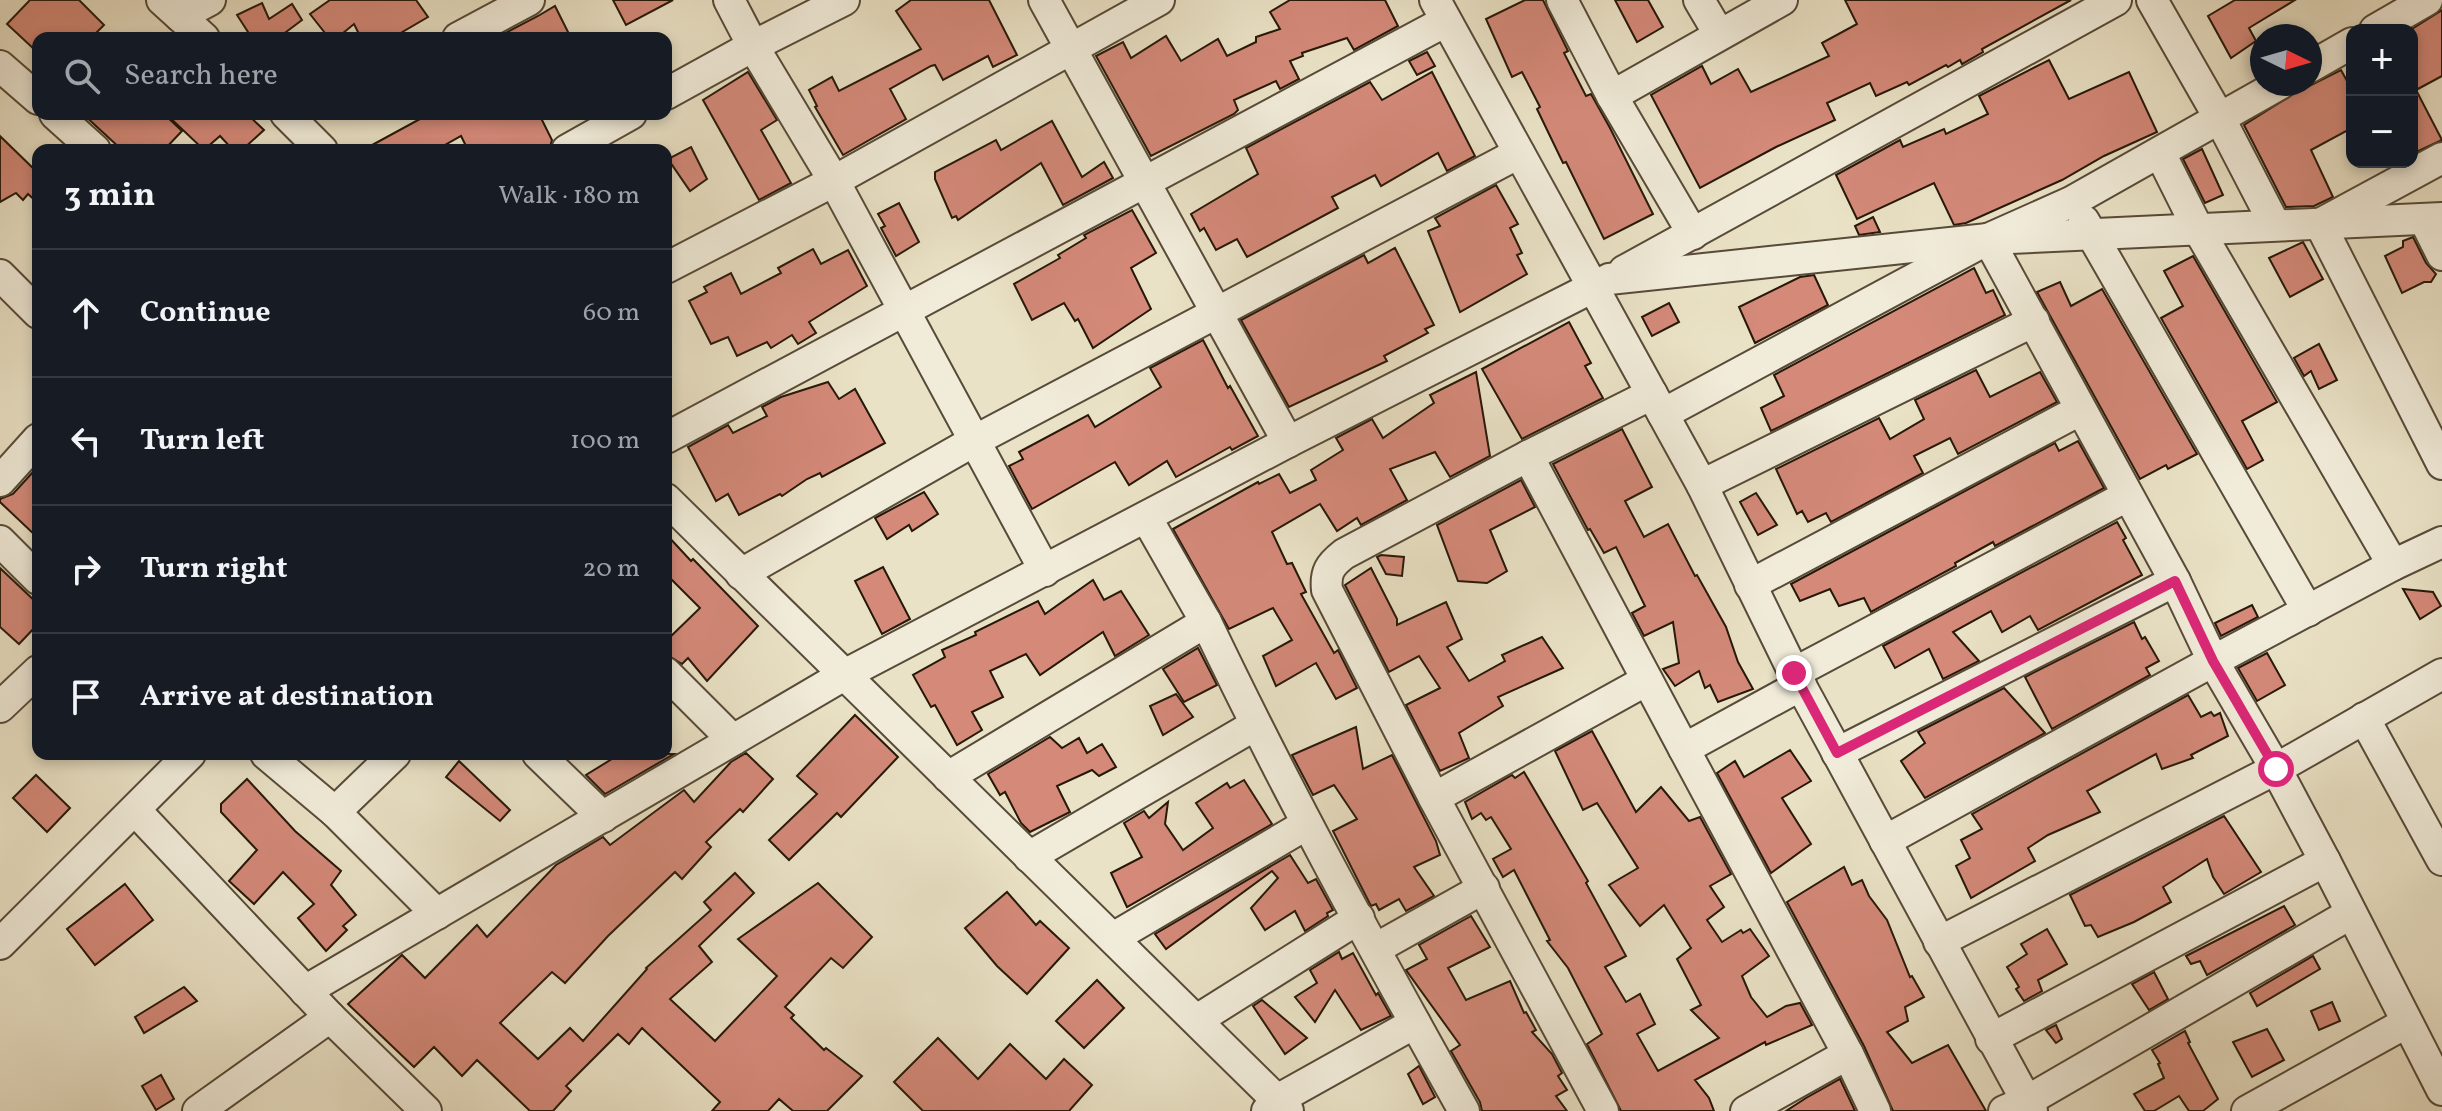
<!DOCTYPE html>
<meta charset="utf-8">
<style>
:root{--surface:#171b24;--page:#242831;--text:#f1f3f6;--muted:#9ea1a6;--line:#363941}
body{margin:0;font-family:Vollkorn,serif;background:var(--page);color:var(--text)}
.controls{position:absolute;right:24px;top:24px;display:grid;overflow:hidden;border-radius:16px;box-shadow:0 4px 12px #0003}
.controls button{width:72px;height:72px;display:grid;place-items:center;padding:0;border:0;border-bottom:2px solid var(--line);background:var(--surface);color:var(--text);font:40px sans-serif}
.compass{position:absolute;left:2250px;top:24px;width:72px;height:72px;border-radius:50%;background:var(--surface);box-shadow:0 4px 12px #0003;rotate:95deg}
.stop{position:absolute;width:24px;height:24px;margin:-18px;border:6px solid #db2777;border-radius:50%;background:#fff}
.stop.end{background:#db2777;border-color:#fff;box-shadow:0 2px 8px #0008}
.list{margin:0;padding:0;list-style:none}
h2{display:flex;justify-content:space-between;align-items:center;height:104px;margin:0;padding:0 32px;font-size:34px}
h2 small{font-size:26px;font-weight:400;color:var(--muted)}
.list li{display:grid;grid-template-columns:52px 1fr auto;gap:24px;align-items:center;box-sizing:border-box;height:128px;padding:0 32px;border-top:2px solid var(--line)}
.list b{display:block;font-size:30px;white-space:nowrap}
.list em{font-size:26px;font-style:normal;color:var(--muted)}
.icon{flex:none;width:44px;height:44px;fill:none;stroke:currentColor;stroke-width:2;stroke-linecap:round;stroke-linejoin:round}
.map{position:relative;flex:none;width:2442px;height:1111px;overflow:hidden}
.search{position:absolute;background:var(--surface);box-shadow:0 4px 12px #0003;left:32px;top:32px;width:640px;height:88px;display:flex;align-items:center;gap:20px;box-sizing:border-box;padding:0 28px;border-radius:16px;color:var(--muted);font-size:30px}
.panel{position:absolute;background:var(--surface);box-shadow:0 4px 12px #0003;left:32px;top:144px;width:640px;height:616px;border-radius:16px}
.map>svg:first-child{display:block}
.building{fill:#d48979;stroke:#261808;stroke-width:2}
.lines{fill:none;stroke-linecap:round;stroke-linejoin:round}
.minor-casing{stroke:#574a38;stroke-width:34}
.minor{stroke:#f1ecda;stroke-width:30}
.route{stroke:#db2777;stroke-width:10}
</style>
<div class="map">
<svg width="2442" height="1111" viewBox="0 0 2442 1111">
<rect width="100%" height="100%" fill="#eae2c6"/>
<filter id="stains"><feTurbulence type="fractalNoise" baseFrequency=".0025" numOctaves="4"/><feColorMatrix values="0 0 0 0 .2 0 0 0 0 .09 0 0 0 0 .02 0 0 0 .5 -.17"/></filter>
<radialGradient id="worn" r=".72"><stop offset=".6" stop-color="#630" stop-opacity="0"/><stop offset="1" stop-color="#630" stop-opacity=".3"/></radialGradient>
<!-- building -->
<g class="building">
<polygon points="30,0 79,0 104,25 91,38 38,38 38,46 35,50 7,24"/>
<polygon points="330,0 416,0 428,17 392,38 361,38 354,24 337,38 329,38 310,14"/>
<polygon points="613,0 673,0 626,25"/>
<polygon points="911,0 989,0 1017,55 993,67 988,56 943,80 935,65 931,66 890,89 906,119 843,155 815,107 817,106 809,90 832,77 839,91 921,49 896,11"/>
<polygon points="1290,0 1385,0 1398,26 1354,50 1347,38 1302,53 1303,56 1290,61 1299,79 1280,89 1276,81 1234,100 1238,110 1234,114 1151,156 1096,56 1123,42 1131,58 1166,36 1181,61 1218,39 1227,56 1256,42 1256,37 1280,29 1270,12"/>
<polygon points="1525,0 1543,0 1568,51 1564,53 1586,96 1591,94 1610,128 1653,214 1604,239 1566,162 1563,163 1537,109 1540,107 1522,72 1512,77 1486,19"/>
<polygon points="1615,0 1648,0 1663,27 1637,42"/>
<polygon points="1845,0 2071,0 1982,49 1983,52 1962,64 1960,60 1948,67 1946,65 1909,85 1907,82 1876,96 1870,83 1827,103 1835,120 1776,147 1700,188 1651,95 1702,66 1711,84 1738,69 1751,92 1829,56 1822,43 1857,24"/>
<polygon points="2235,0 2295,0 2249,28 2256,41 2231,58 2208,16"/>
<polygon points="262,3 269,19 292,4 302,20 278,38 239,38 248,32 237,15"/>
<polygon points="555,6 571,38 496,38 538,16"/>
<polygon points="2442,10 2442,76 2416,90 2442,140 2412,154 2412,29"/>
<polygon points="1427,52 1435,66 1417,75 1409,61"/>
<polygon points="2049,60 2069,99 2129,72 2157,132 2104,156 2062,180 1966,223 1954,225 1934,183 1857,219 1836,175 1900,140 1903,147 1944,129 1946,134 1988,114 1979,96"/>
<polygon points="2341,70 2352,90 2352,128 2311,150 2333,197 2314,206 2286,207 2244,125 2295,93"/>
<polygon points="748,72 777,120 761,130 791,183 759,200 703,100"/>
<polygon points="1432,72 1475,156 1447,171 1438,153 1381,186 1375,175 1332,197 1338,208 1247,257 1237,239 1216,250 1204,228 1200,231 1191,214 1258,174 1246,148 1370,82 1382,100"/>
<polygon points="83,114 164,114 182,131 164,150 122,150"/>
<polygon points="166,114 247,114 264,130 242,150 233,150 220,136 204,150"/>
<polygon points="429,114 539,114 552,140 549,150 468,150 461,136 436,150 363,150"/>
<polygon points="1052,121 1082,177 1104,162 1113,178 1063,205 1041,163 958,220 956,216 952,218 935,179 935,172 996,140 1001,150"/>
<polygon points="0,136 38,173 38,203 28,194 23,200 16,193 0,202"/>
<polygon points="691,147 707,179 690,191 668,159"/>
<polygon points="2202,149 2223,195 2205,203 2183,159"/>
<polygon points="1496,185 1518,224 1510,228 1522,253 1517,255 1527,274 1460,312 1428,231 1440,226 1435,218"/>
<polygon points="899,203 919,242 896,256 881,228 885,226 878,214"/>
<polygon points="1132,210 1156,253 1131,268 1151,309 1093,348 1078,319 1075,321 1064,303 1032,320 1014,284 1060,258 1058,255 1086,238 1084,235"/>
<polygon points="1873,217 1880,232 1859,235 1855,226"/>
<polygon points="2413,237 2426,263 2436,274 2431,282 2424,282 2402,293 2385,256 2403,247 2403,241"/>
<polygon points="2303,242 2323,279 2290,297 2269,258"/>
<polygon points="1395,248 1434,325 1425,329 1428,333 1384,356 1387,361 1289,407 1241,320 1364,255 1368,263"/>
<polygon points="813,249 821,264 848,250 867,286 809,322 816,333 798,344 792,335 771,348 767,342 737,356 728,337 711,344 689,301 707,292 704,287 731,273 741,294 781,273 778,268"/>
<polygon points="2193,256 2277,402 2242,421 2263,460 2247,469 2161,318 2183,306 2164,271"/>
<polygon points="1974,268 1986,293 1993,290 2005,315 1771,431 1761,408 1784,396 1774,375"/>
<polygon points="1814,275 1828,305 1755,343 1739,307 1800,277"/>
<polygon points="2060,282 2071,306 2102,289 2197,454 2168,469 2166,465 2140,479 2037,292"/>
<polygon points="1669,303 1679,322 1652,336 1642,317"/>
<polygon points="1569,322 1591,363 1585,366 1603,398 1522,439 1482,369"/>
<polygon points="1203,340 1228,388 1230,386 1258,436 1232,450 1230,447 1176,477 1167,461 1129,485 1115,462 1032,509 1009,466 1023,459 1019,452 1088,415 1095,427 1161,387 1150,368"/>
<polygon points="2319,344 2337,380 2319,389 2311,371 2304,376 2294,358"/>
<polygon points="1976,370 1990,397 2040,372 2057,402 1958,454 1950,438 1914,456 1923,473 1831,522 1826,513 1808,522 1802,511 1797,514 1776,469 1879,418 1890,439 1924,419 1915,400"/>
<polygon points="1476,372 1490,456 1450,477 1435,452 1390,469 1407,500 1361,525 1357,518 1337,531 1320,504 1272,532 1287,564 1292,563 1306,592 1301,594 1334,653 1338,650 1357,688 1336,699 1316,663 1276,686 1263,656 1292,640 1273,608 1229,629 1173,529 1258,482 1259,484 1279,474 1290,493 1316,480 1311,470 1343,450 1336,438 1372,419 1383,438 1434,403 1430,395"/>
<polygon points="828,382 839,399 855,389 885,443 822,477 820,473 807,479 782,496 780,494 739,515 728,494 716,501 688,447 728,425 733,433 767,416 762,407 781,397"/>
<polygon points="1622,429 1652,487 1625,501 1644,537 1668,524 1695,576 1697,575 1726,627 1738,662 1753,689 1718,702 1710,685 1705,688 1699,671 1675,686 1663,669 1679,663 1673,622 1644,636 1632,613 1645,606 1616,547 1604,553 1590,529 1588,530 1553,464"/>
<polygon points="2078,441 2104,488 1995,546 1993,542 1955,563 1956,566 1871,612 1864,598 1839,606 1830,589 1800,601 1791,584 2055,443 2059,451"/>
<polygon points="33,472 38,477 38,538 0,502 0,499 13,494"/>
<polygon points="1521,480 1535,507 1490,530 1507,571 1487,583 1458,581 1437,525"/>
<polygon points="924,492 938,514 912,531 909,525 887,539 875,518"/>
<polygon points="1756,493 1777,525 1758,535 1740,502"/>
<polygon points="2117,522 2126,538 2123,540 2142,575 2038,630 2030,616 2002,632 1991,611 1953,632 1979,661 1943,679 1929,649 1895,668 1883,646"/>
<polygon points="666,534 691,561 693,559 758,626 707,681 688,658 682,664 669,656 666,650 666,641 700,608 666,574"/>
<polygon points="1381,555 1404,557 1402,576 1386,574 1377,557"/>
<polygon points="883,567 910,619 882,634 855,581"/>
<polygon points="0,568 38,604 38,624 19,644 0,627"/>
<polygon points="1371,568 1397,619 1397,625 1446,602 1462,639 1447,647 1469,681 1505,661 1502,655 1542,637 1563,668 1498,697 1503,706 1459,733 1469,758 1440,771 1406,705 1440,688 1419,656 1389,672 1345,585"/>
<polygon points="1093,580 1104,600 1121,591 1149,635 1115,656 1103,632 1040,675 1026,654 990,671 1003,697 972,712 982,730 957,745 935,705 931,707 913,675 945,657 942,650 976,635 975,632 1038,601 1045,614"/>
<polygon points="2403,589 2433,592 2441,606 2420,619"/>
<polygon points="2252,605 2258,617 2221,636 2215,623"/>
<polygon points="2134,622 2142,639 2145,637 2159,661 2146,668 2150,675 2052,729 2025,677"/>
<polygon points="1198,648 1217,685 1184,702 1163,669"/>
<polygon points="2267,653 2285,685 2257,701 2238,668"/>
<polygon points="2004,688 2045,733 1925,798 1901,761 1925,743 1918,732"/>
<polygon points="1176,694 1193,717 1163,735 1150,706"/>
<polygon points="2188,695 2201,717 2211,712 2214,716 2220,713 2228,736 2191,755 2193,758 2162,769 2156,754 2087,791 2100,812 2048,835 2028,848 2035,861 1971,898 1956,866 1970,858 1961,840 1982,829 1972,814"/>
<polygon points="855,715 898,757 841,817 837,813 789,860 769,840 817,794 797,776"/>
<polygon points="1356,727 1363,769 1392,755 1436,841 1440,855 1414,867 1434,896 1406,911 1399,899 1379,910 1376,904 1371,906 1333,831 1357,819 1334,785 1313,795 1292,755"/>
<polygon points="1592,731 1636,812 1661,787 1689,821 1700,817 1731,874 1710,886 1724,907 1707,920 1722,942 1741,930 1743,933 1750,929 1769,956 1742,976 1751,997 1767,1017 1786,1006 1800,1003 1812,1025 1766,1045 1765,1042 1695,1080 1709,1098 1714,1111 1621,1111 1587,1044 1602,1034 1568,968 1547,941 1550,940 1514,870 1503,877 1493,859 1511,849 1491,817 1486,820 1481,813 1472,819 1465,802 1512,775 1515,778 1524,772 1588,881 1586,883 1626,956 1605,967 1626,1002 1640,994 1655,1024 1637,1034 1658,1071 1719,1038 1691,1010 1701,1005 1677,959 1691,948 1664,905 1640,926 1609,885 1638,868 1597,803 1583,810 1555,751"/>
<polygon points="1050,737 1062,748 1079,738 1087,753 1102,744 1116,767 1099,776 1092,770 1057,786 1070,812 1030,832 1021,823 1005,792 1000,795 988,774"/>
<polygon points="1790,750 1811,781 1782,798 1811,844 1771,873 1717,773 1735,761 1744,777"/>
<polygon points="746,753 773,779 743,812 740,809 706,842 711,847 682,879 675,872 608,936 565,983 552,972 500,1023 538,1059 570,1028 583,1041 647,969 646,968 711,910 704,902 735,873 754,893 699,946 712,962 670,999 715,1041 777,976 738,939 818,883 872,937 843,968 831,958 785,1007 794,1015 791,1018 824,1050 826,1048 862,1076 827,1111 793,1111 779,1099 768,1111 712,1111 720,1102 642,1028 629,1044 618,1034 566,1086 571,1091 553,1111 530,1111 477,1060 462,1076 434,1047 414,1067 348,1004 402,955 425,978 477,925 487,937 556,865 603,837 610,845 684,790 694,802 731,762"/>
<polygon points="620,754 674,754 605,794 586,775"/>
<polygon points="459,761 510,810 500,821 446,777"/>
<polygon points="36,775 70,808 47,832 13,798"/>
<polygon points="247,779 295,831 341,871 331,885 356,915 343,926 347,930 326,951 298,918 314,904 283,872 254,904 229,881 257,850 221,812 221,804"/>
<polygon points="1244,780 1272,824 1127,907 1111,873 1142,857 1124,823 1144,811 1149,818 1168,802 1165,824 1183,850 1213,828 1196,803 1227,783 1230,788"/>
<polygon points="2224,816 2261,872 2224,894 2213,877 2207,859 2163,887 2171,902 2134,922 2098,937 2091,925 2085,926 2070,895"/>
<polygon points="1290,855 1308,883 1316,879 1333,910 1327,913 1328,916 1305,931 1295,911 1265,930 1251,908 1278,878 1272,871 1166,949 1155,934"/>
<polygon points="1844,867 1852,885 1862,880 1869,896 1887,920 1910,977 1912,976 1924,997 1905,1007 1908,1021 1887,1032 1912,1063 1948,1045 1986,1111 1893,1111 1864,1046 1787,902"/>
<polygon points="125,884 153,920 95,965 67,929"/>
<polygon points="1007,892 1036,925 1040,921 1069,948 1027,994 997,966 965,928"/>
<polygon points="2284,906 2295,925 2207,975 2200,961 2191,964 2186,956"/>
<polygon points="1471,916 1490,947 1448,968 1466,1000 1510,981 1524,1013 1526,1012 1536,1030 1532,1032 1552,1054 1562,1073 1558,1076 1567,1090 1556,1096 1567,1111 1482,1111 1480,1102 1451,1051 1460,1045 1406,970 1427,959 1419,945"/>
<polygon points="2047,929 2067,964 2038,980 2042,991 2024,1001 2016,989 2019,987 2007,967 2027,954 2021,944"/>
<polygon points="1339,952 1342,959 1353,953 1376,995 1378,993 1391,1016 1361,1030 1335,990 1315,1022 1295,997 1317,983 1310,970"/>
<polygon points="2313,956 2320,969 2257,1006 2250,993"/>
<polygon points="2154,972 2168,999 2149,1010 2132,984"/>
<polygon points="1097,980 1124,1008 1084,1048 1056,1021"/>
<polygon points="184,987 197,1001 144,1033 135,1017"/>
<polygon points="1262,1000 1307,1038 1285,1054 1253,1006"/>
<polygon points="2332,1002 2340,1021 2319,1030 2311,1011"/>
<polygon points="2056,1025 2062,1039 2056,1043 2046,1030"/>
<polygon points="2267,1029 2284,1060 2252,1077 2233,1042"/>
<polygon points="2185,1031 2190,1042 2188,1043 2218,1099 2203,1111 2189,1111 2179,1096 2154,1111 2145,1111 2134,1094 2164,1078 2158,1064 2160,1063 2152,1050"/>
<polygon points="938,1038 978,1079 1010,1044 1046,1079 1064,1059 1092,1085 1069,1111 923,1111 894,1082"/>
<polygon points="1419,1066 1435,1097 1423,1104 1408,1074"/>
<polygon points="161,1075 174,1099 156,1110 142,1086"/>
<polygon points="1840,1079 1855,1111 1786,1111 1806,1098"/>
</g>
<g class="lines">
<!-- minor casing -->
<g class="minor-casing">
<g id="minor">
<polyline points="162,0 204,38"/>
<polyline points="729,0 753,46 834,181 1045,571"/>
<polyline points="1044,0 1288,442"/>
<polyline points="1435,0 1702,485 1794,673 2032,1111"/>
<polyline points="1562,0 1612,96 1693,234"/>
<polyline points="1699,0 1719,34"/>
<polyline points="2152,0 2220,119 2275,225"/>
<polyline points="180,16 210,0"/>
<polyline points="2375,30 2427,0"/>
<polyline points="458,38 529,0"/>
<polyline points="0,66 38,99"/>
<polyline points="2310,67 2352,43"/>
<polyline points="666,94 753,46 844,0"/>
<polyline points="1612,96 1782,0"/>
<polyline points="55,114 95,150"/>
<polyline points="286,114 322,150"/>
<polyline points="567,150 631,114"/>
<polyline points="2160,153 2198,229 2393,565"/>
<polyline points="2442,158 2320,224 2442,464"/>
<polyline points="2424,219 2442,255"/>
<polyline points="2084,221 2308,611"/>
<polyline points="1988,239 2175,581 2213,661 2276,769 2325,861 2442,1090"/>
<polyline points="666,268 834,181 1159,0"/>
<polyline points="1624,271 2116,0"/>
<polyline points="0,275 38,313"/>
<polyline points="1663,414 1988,239 2071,202 2280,84"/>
<polyline points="666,438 1446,21"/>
<polyline points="1528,456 1684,749"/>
<polyline points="0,481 38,439"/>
<polyline points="1702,485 2034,321"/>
<polyline points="666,499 1288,1111"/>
<polyline points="0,541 38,579"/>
<polyline points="741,574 974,441 1519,153"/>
<polyline points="1750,585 2080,410"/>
<path d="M1206,622C1285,788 1374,950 1464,1111"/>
<polyline points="666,673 733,740"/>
<polyline points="1794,673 2127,496"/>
<polyline points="1801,685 1684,749 1848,1054 1875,1111"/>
<polyline points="0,707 38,671"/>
<polyline points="2364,718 2442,860"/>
<polyline points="1837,753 2175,581"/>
<polyline points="266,754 335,812 437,914"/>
<polyline points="538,754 603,817"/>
<polyline points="948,777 1206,622 1146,517"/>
<polyline points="1434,798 1647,680"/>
<polyline points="135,810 330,1017 426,1111"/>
<polyline points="335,812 395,754"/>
<polyline points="1885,841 2213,661 2393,565 2442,542"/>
<polyline points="1029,857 1255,725"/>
<polyline points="1113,938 1307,824"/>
<polyline points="1939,942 2276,769 2442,674"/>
<polyline points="0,944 190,754"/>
<polyline points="1375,949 1484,888"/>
<polyline points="305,991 844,675 1288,442 1609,279 1988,239 2442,218"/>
<polyline points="1197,1020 1359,918"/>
<polyline points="1991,1039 2325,861"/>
<polyline points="198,1111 330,1017"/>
<polyline points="1267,1111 1277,1100 1415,1023"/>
<path d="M1603,1111L1434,798L1327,590C1325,572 1330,565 1344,554L1528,456L1652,394"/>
<polyline points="1746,1111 1848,1054"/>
<polyline points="2004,1111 2027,1101 2350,914"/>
<polyline points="2247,1111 2406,1023"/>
</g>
</g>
<!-- minor -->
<use href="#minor" class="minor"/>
</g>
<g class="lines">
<!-- route -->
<polyline class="route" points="1794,673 1837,753 2175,581 2213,661 2276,769"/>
</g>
<rect width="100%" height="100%" filter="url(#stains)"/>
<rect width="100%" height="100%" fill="url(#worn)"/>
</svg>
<div class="controls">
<button>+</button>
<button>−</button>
</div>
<svg class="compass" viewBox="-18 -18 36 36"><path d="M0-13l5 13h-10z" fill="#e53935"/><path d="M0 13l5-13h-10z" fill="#9ea1a6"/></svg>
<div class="stop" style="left:2276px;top:769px"></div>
<div class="stop end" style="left:1794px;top:673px"></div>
<div class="search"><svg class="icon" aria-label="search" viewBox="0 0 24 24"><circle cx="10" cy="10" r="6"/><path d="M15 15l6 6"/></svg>Search here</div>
<section class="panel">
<h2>3 min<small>Walk · 180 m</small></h2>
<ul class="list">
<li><svg class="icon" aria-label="ahead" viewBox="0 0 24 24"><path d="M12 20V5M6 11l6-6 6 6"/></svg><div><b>Continue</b></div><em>60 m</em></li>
<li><svg class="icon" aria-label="left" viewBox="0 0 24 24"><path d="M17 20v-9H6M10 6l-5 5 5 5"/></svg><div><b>Turn left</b></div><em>100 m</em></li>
<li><svg class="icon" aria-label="right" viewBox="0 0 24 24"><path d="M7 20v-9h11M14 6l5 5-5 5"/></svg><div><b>Turn right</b></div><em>20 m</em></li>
<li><svg class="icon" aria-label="arrive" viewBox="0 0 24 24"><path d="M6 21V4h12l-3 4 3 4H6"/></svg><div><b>Arrive at destination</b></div></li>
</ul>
</section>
</div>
